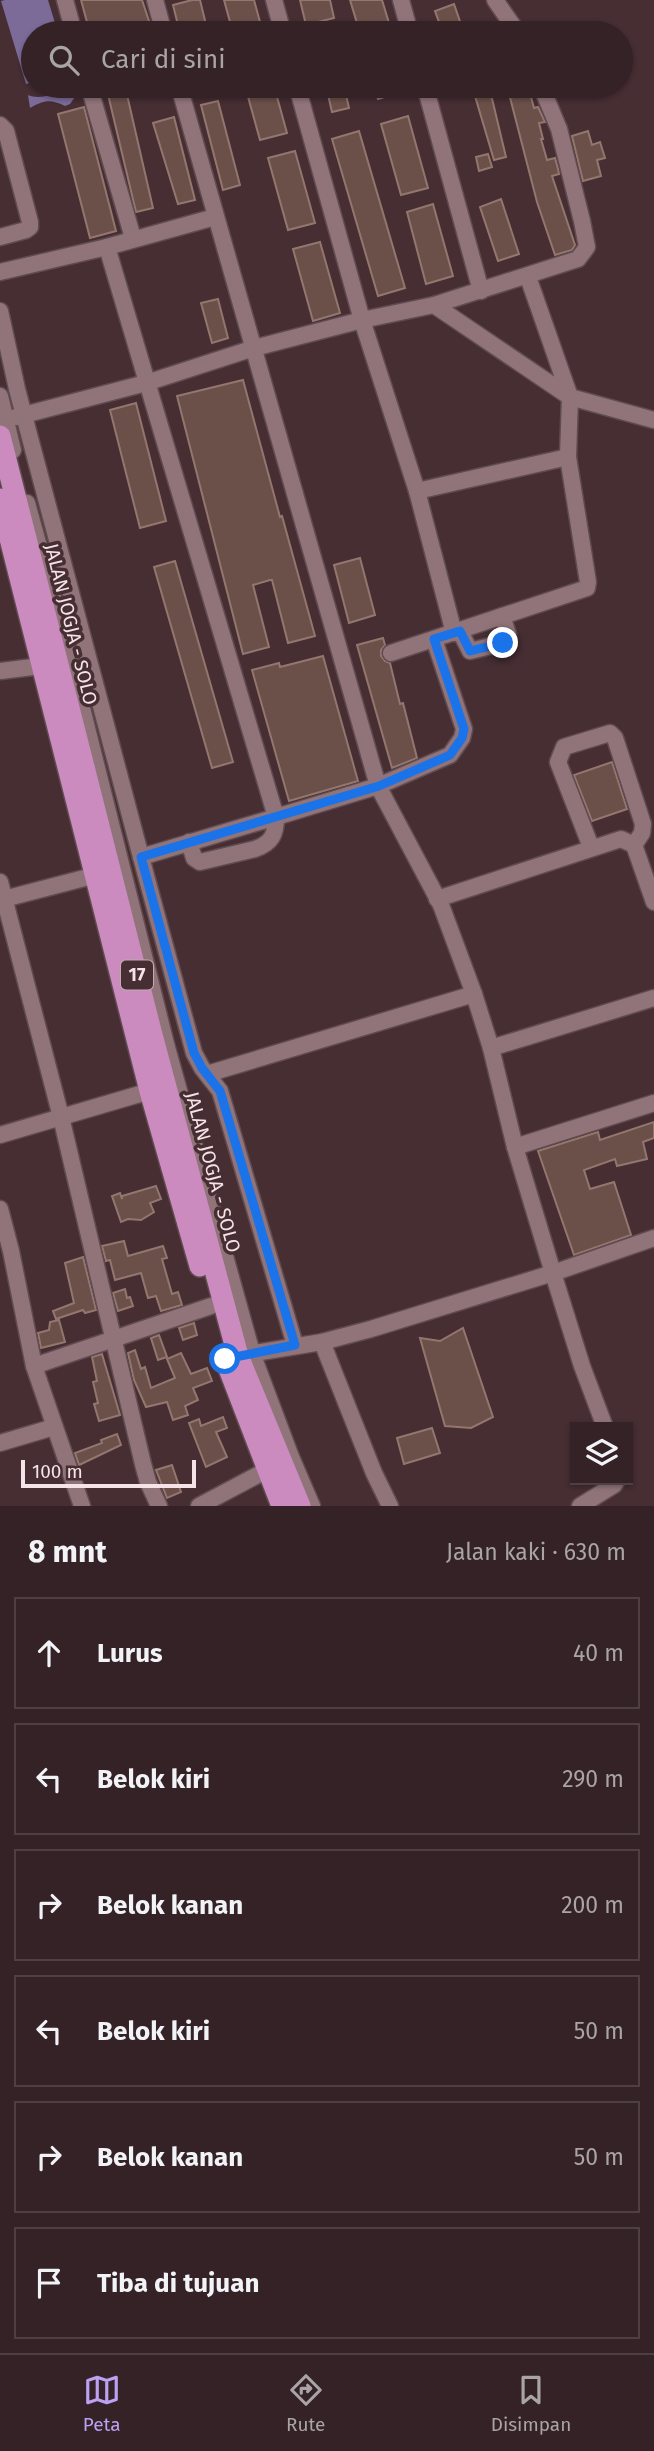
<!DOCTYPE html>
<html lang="id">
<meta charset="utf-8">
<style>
:root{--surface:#342226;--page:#3c2a2e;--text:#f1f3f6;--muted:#a9a4a7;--line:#4e3f43;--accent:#bca0f2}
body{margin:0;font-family:"Fira Sans",sans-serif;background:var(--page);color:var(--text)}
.controls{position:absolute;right:21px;bottom:21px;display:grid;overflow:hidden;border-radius:0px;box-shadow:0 2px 5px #0004}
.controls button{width:63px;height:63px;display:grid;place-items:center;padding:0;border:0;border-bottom:2px solid var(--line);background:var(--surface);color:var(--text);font:35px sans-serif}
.scale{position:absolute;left:21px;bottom:18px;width:175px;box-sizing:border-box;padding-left:7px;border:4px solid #f5e4e7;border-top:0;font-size:19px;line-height:24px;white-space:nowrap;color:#f5e4e7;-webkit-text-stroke:5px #462e33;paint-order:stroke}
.stop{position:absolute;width:21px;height:21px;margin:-16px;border:5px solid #1a73e8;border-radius:50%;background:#fff}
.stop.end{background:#1a73e8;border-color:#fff;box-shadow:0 2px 7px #0008}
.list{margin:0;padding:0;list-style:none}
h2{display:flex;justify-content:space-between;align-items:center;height:91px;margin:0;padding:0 28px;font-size:30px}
h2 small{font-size:23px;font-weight:400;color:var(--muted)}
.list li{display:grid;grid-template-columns:46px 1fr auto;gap:21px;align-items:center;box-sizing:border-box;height:112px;margin:0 14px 14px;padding:0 14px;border:2px solid var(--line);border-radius:0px}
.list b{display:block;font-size:26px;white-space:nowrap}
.list em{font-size:23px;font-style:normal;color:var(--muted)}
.icon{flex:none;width:38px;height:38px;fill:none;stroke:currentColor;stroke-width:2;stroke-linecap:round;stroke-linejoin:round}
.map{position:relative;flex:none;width:654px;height:1506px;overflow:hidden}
.search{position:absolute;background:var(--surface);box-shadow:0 2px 5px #0004;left:21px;right:21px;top:21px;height:77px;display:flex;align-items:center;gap:18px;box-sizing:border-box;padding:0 24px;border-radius:38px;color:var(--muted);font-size:26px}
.sheet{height:847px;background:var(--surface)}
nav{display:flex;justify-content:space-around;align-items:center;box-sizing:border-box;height:98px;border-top:2px solid var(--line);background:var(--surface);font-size:19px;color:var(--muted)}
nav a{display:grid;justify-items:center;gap:4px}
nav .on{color:var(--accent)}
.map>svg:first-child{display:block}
.water{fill:#7c6b99}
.building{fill:#6a5048;stroke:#93776f;stroke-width:2}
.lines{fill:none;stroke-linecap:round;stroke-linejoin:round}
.minor-casing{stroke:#604c50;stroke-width:19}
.highway-casing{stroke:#604c50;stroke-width:24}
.minor{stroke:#91747a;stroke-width:16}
.highway{stroke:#cb8bbf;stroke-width:21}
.route{stroke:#1a73e8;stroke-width:9}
.labels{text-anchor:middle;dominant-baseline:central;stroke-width:7;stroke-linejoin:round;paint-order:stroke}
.shield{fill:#462e33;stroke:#c0adb1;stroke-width:2}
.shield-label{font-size:18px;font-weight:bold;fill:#f5e4e7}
.street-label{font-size:19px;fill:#f5e4e7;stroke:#462e33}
</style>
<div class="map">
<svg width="654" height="1506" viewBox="0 0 654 1506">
<rect width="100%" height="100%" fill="#462e33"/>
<!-- water -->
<g class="water">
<polygon points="5,0 48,0 58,33 33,33 33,82 26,84 1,1"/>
<path d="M71,86L82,87L70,104L65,106C50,99 44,100 30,108L28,95C42,101 57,92 71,86Z"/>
</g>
<!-- building -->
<g class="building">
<polygon points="81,0 142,0 153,33 90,33"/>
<polygon points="192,0 200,0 208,33 180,33 173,5"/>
<polygon points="224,0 254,0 263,33 233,33"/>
<polygon points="300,0 330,0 334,18 306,25"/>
<polygon points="350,0 382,0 392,33 360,33"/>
<polygon points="454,4 464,33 443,33 435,11"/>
<polygon points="106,86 125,86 153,208 136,212"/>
<polygon points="245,86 274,86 287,133 260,140"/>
<polygon points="326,86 344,86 349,108 332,112"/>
<polygon points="374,86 414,86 415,88 378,99"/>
<polygon points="472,86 489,86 506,157 494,160"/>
<polygon points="507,86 528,86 534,108 538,107 545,122 539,123 543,139 541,139 547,160 555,158 558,169 559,174 552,176 575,245 572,250 555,255 537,202"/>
<polygon points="218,101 240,185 223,190 201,105"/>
<polygon points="84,107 116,231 90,238 58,114"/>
<polygon points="408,116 428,188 401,195 381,124"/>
<polygon points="174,117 195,200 178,204 153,123"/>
<polygon points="359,131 405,288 378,296 332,139"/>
<polygon points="588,131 592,145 600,142 605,158 597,160 601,176 583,181 572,136"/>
<polygon points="295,151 315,223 288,230 268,158"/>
<polygon points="488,154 492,167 479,171 476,157"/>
<polygon points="501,199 519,254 498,261 480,207"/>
<polygon points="433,204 453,276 426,284 407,212"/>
<polygon points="320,242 340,313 313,321 293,249"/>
<polygon points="218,299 228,338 212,343 201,303"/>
<polygon points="243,380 280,517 282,516 315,636 288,643 272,580 270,580 253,585 269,647 243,654 177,396"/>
<polygon points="136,403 166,521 140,528 110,410"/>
<polygon points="360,558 375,615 349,623 334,565"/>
<polygon points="175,561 233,762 212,768 154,567"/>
<polygon points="383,638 385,645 381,650 381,656 385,661 390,663 400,704 403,703 417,758 392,768 357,645"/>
<polygon points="323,656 358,781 289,801 252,670 279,663 280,667"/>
<polygon points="612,762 627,809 592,821 574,775"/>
<polygon points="654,1122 654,1138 643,1142 647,1159 617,1166 615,1159 584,1170 590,1189 614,1182 631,1235 574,1255 538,1151 598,1132 600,1140"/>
<polygon points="156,1186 161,1199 150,1203 154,1212 141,1220 128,1219 121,1222 112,1196 120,1193 122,1199 122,1196"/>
<polygon points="124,1241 128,1256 163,1246 167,1258 162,1259 172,1294 178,1292 182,1305 161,1311 156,1296 148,1298 141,1273 115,1280 110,1260 106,1261 102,1246"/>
<polygon points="83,1257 96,1310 85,1313 83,1310 56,1319 53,1311 74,1303 65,1263"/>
<polygon points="125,1289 127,1298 130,1297 133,1306 118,1311 113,1293"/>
<polygon points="59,1320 65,1342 41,1348 38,1333 49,1330 50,1322"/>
<polygon points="194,1323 197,1335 183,1340 179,1328"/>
<polygon points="463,1328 493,1417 471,1428 445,1426 420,1338 440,1341"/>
<polygon points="159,1335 167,1357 158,1360 151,1338"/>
<polygon points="135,1350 141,1369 145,1367 151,1388 175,1378 167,1359 181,1353 191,1374 207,1368 212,1381 193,1388 198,1400 185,1406 188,1415 173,1420 167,1402 146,1407 134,1380 128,1353"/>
<polygon points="102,1354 120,1415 99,1421 94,1404 98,1403 93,1382 97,1381 92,1357"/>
<polygon points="223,1417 227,1428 216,1432 227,1457 206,1467 189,1423 199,1419 201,1426"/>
<polygon points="432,1428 440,1453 404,1464 397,1438"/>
<polygon points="117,1434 121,1445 79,1465 75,1453 102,1443 101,1440"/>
<polygon points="172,1465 181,1492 167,1498 156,1470"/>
</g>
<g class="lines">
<!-- minor casing -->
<g class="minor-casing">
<g id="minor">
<polyline points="65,0 74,33"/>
<polyline points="155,0 164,33"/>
<polyline points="274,0 283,33"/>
<polyline points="401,0 410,33"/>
<polyline points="495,0 518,33"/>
<polyline points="89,86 133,238"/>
<polyline points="179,86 378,786 450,755 462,738 464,729 434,639"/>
<polyline points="297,86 362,320 417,491 454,633"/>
<polyline points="425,86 481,291"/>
<polyline points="0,125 6,131 30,222 30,227 26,230 0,237"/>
<polyline points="107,247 276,817 378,786 441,905 474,994"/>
<polyline points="0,272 107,247 215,217"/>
<polyline points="434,305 570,397 528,277"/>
<path d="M0,311L17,389L141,857L276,817C276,834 272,843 255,849L200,862L194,858L189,842"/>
<polyline points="0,396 13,450"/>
<polyline points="16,417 146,383 254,348 362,320 434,305 578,259 587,247 582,221 559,129 541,86"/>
<polyline points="417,491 568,457"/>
<polyline points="27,503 67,648 166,1044 252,1353 291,1457 312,1506"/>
<polyline points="460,631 470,651 503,643 507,640 508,634 502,616"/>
<polyline points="391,653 587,588 588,582 568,457 570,397 654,420"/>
<polyline points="0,671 41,666"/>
<polyline points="591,847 558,762 564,747 610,733 615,738 643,824 642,833 634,845"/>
<polyline points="141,857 194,1053 202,1068 220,1091 295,1345"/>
<polyline points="0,882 61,1117 143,1464 148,1482 159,1506"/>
<polyline points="437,899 621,839 634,845 654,902"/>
<polyline points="0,900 96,875"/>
<polyline points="491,1048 654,998"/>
<polyline points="207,1074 474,994 491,1048 515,1147 553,1273 371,1329 322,1342 243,1355"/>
<polyline points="0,1135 150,1091"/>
<polyline points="515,1147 654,1103"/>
<polyline points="0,1209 11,1251 34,1366 82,1506"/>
<polyline points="322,1342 374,1473 390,1506"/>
<polyline points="34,1366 211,1306"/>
<polyline points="605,1427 582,1366 553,1273 654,1238"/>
<polyline points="0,1443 54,1427"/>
<polyline points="199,1506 267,1470"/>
<polyline points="580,1506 614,1485 617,1480"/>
</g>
</g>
<!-- highway casing -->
<g class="highway-casing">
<g id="highway">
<polyline points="0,436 151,1031 238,1356 300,1506"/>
<polyline points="0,499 150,1091 200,1266"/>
<polyline points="226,1361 282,1506"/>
</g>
</g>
<!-- minor -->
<use href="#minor" class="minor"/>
<!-- highway -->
<use href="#highway" class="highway"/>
</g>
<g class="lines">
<!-- route -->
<polyline class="route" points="225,1359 295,1345 220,1091 202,1068 194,1053 141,857 379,786 450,755 462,738 464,729 434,639 460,631 470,651 503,643"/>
</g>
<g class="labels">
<!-- shield labels -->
<rect class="shield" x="121" y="960.5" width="32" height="29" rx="5"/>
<g class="shield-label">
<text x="137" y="975">17</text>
</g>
<!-- street labels -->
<g class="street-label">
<text transform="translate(71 624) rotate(76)">JALAN JOGJA - SOLO</text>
<text transform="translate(213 1172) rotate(75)">JALAN JOGJA - SOLO</text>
</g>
</g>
</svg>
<div class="controls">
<button><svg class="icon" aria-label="layers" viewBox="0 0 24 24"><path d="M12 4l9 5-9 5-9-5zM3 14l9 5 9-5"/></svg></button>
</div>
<div class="scale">100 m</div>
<div class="stop" style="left:225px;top:1359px"></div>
<div class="stop end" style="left:503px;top:643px"></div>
<div class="search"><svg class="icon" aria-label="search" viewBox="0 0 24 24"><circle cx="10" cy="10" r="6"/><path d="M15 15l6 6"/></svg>Cari di sini</div>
</div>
<section class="sheet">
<h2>8 mnt<small>Jalan kaki · 630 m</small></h2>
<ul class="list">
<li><svg class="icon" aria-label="ahead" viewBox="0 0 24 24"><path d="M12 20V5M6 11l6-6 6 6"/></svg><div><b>Lurus</b></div><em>40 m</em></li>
<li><svg class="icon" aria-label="left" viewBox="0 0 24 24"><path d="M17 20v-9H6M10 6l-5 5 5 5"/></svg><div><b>Belok kiri</b></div><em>290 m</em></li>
<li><svg class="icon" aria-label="right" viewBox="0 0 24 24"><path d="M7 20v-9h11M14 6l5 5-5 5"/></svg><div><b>Belok kanan</b></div><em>200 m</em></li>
<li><svg class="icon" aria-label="left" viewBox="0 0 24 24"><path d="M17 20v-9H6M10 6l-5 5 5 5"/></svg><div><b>Belok kiri</b></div><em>50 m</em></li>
<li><svg class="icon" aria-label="right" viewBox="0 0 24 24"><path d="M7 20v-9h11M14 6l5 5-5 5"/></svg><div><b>Belok kanan</b></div><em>50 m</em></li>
<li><svg class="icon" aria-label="arrive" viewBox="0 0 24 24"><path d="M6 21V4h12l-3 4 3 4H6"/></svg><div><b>Tiba di tujuan</b></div></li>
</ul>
</section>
<nav>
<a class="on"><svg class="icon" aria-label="map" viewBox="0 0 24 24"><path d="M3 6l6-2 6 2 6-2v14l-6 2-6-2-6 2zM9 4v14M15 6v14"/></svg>Peta</a>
<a><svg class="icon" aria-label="directions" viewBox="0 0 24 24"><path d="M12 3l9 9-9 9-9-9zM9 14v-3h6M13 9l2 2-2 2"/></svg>Rute</a>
<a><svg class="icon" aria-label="saved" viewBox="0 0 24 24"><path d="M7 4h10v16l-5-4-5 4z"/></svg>Disimpan</a>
</nav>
